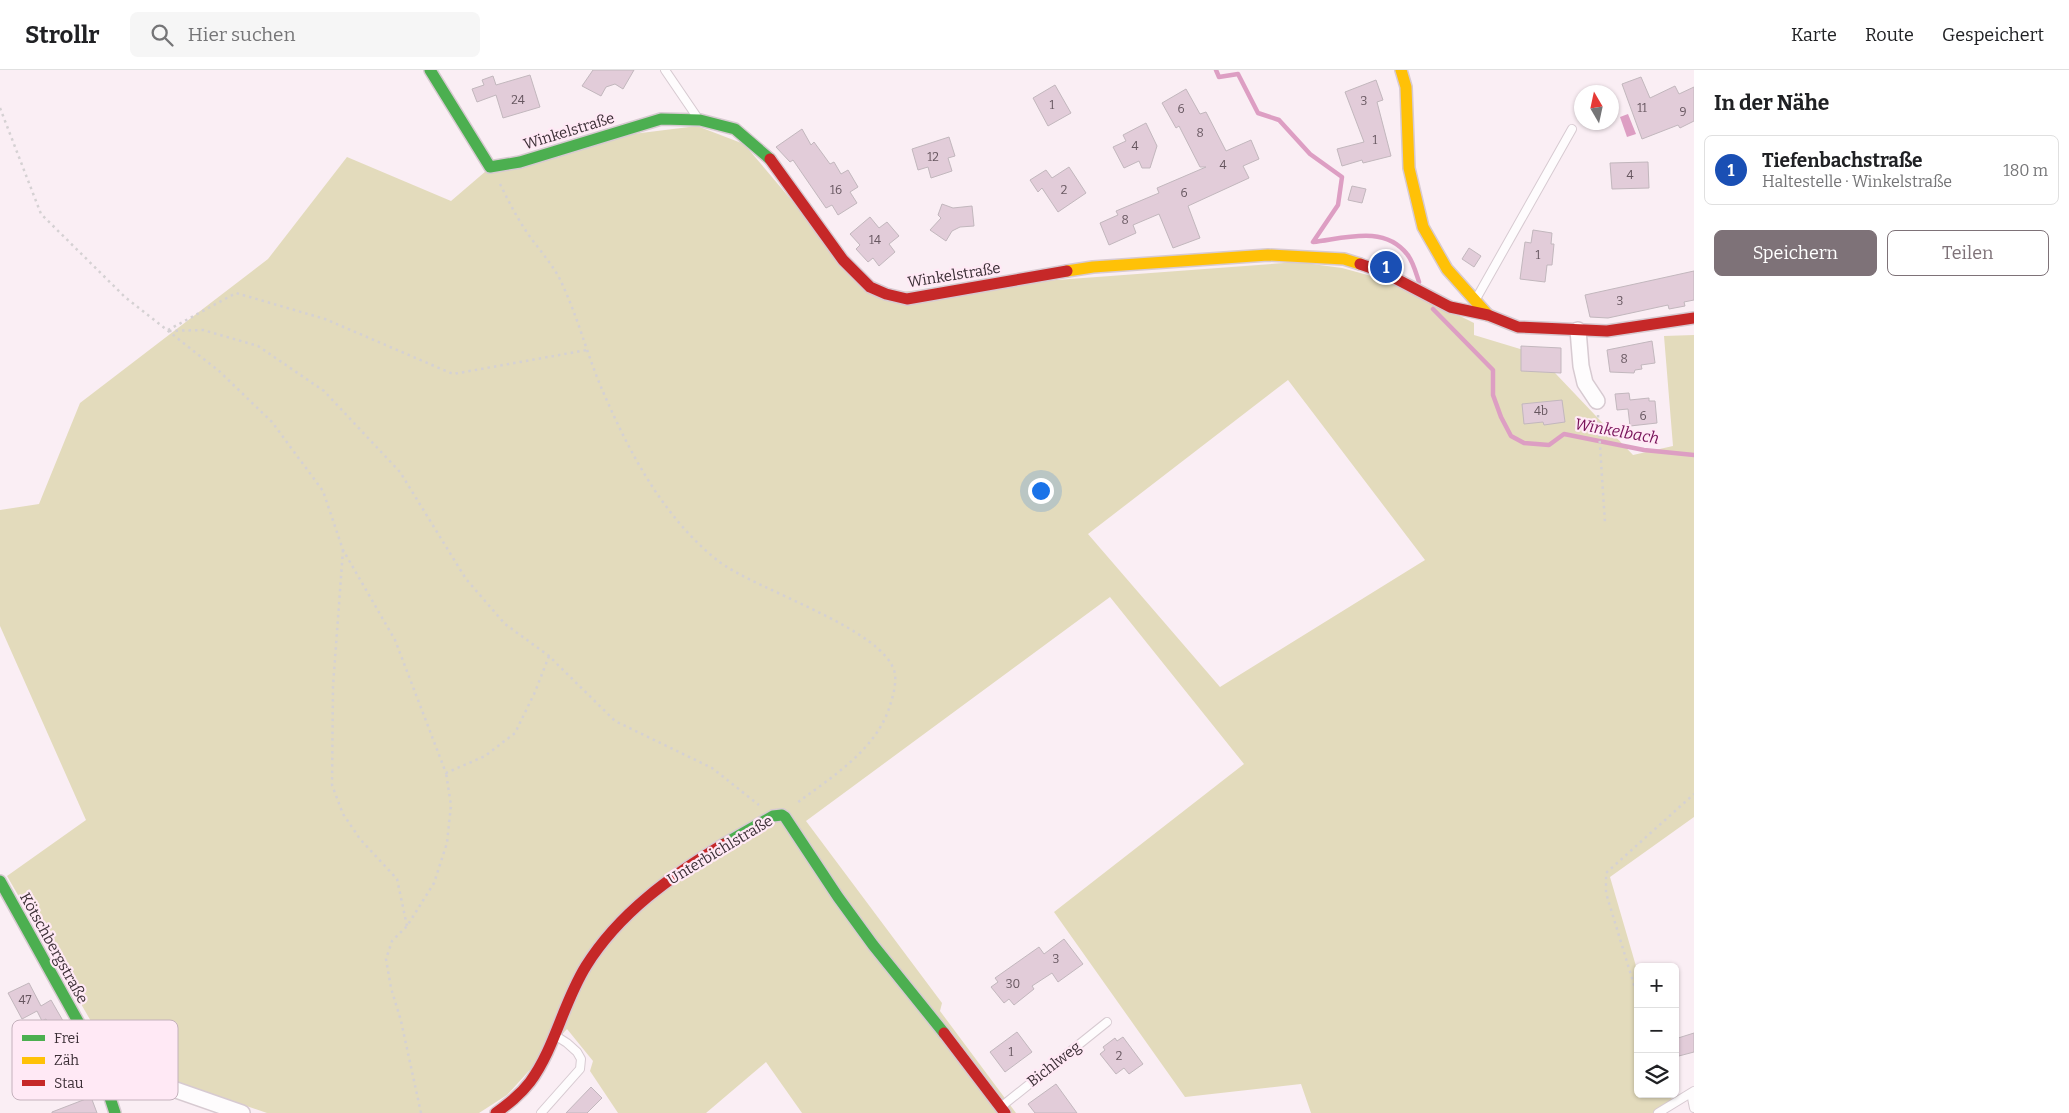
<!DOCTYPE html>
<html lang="de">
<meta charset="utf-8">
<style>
:root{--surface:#fff;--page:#f6f6f6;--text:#202124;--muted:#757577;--line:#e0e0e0;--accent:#7e7278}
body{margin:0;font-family:Bitter,serif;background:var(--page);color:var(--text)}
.controls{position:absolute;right:15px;bottom:15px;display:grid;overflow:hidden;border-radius:8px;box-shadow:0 1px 4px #0004}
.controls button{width:45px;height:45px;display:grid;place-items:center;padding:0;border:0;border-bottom:1px solid var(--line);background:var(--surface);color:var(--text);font:25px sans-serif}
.compass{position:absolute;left:1574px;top:15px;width:45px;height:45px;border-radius:50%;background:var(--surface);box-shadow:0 1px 4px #0004;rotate:351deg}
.you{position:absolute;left:1040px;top:420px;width:18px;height:18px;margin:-12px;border:4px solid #fff;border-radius:50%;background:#1a73e8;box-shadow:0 0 0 8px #1a73e833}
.badge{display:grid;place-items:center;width:32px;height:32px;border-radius:50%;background:var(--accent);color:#fff;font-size:16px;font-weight:700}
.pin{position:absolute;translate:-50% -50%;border:2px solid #fff;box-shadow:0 1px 5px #0006}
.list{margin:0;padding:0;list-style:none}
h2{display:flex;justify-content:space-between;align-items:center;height:65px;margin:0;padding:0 20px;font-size:21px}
h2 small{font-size:16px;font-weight:400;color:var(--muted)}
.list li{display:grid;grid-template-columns:32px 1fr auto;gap:15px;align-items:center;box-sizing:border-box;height:70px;margin:0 10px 10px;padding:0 10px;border:1px solid var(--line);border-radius:8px}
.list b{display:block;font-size:19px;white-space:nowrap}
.list p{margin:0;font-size:16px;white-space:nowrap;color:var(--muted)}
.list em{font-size:16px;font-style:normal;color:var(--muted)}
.actions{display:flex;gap:10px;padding:15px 20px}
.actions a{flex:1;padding:11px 0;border:1px solid var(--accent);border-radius:8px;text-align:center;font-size:18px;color:var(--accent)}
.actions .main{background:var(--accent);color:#fff}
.icon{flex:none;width:28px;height:28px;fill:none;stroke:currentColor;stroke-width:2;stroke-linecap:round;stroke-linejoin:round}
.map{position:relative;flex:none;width:1694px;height:1043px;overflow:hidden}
header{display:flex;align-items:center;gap:30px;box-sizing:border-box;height:70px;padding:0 25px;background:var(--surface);border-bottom:1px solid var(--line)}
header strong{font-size:24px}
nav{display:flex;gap:28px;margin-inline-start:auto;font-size:18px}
.search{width:350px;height:45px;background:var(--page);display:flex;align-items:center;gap:12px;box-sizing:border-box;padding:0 18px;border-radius:8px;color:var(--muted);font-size:19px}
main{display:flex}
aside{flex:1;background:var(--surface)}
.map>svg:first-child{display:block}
.green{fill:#e3dbbc;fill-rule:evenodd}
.water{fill:#dd9ec3}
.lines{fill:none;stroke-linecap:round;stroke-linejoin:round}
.stream{stroke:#dd9ec3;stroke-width:4.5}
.building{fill:#e2ccd9;stroke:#c2b7bd}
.lane-casing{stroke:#d7cad1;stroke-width:10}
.street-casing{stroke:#d7cad1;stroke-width:18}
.fast-casing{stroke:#d7cad1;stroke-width:14}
.slow-casing{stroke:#d7cad1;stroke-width:14}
.jam-casing{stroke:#d7cad1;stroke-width:14}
.path{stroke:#d5d1d3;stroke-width:2.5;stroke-dasharray:2.5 4;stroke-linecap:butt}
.lane{stroke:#fefcfd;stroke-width:8}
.street{stroke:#fefcfd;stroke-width:15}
.fast{stroke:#4caf50;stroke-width:11}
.slow{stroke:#ffc107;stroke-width:11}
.jam{stroke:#c62828;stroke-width:11}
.labels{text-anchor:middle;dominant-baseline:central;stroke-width:4.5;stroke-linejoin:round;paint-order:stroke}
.number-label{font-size:12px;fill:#66565f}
.street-label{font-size:15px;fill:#3c2f36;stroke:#ffe9f5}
.water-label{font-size:16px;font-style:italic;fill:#771158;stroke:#ffe9f5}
.key{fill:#ffe9f5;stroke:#c4b1bc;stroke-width:1}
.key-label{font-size:14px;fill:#3c2f36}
</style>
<header>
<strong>Strollr</strong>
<div class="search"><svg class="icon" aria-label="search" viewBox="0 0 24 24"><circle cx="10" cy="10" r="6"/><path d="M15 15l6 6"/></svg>Hier suchen</div>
<nav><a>Karte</a><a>Route</a><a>Gespeichert</a></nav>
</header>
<main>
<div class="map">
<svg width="1694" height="1043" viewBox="0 0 1694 1043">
<rect width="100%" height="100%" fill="#faeef4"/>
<!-- green -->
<path class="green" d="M697,56L744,74L871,224L1297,192L1342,198L1390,211L1474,253V265L1537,284L1633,385L1673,376L1664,266L1694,265V747L1610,807L1638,903V1024H1670L1672,1030L1666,1043H1311L1301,1014L1185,1027L1054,842L1244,694L1110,527L806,751L942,933L940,941L1016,1043H802L766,992L706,1043H618L590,1001L593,991L567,959L507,1025L479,1043H267L114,991L7,806L86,750L0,556V440L39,434L80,333L268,189L347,87L451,131L486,101L633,64ZM1288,310L1425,490L1220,617L1088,464Z"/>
<!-- water -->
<polygon class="water" points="1628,44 1636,64 1627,67 1620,47"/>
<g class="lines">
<!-- stream -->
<g class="stream">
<path d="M1216,0L1219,7L1238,4L1258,43L1279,50L1310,84L1342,107L1338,135L1313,172C1346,168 1384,155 1407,184C1413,191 1416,203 1419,212"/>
<polyline points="1433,239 1493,300 1493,325 1501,347 1511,366 1524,373 1549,375 1564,364 1644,380 1694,385"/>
</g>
</g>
<!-- building -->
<g class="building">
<polygon points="593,0 634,0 623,19 615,14 606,17 601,26 582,16"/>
<polygon points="530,5 540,37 503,48 496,25 477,32 472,19 484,15 482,10 493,6 496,15"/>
<polygon points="1641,7 1650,28 1675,16 1679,24 1694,17 1694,51 1680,58 1678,55 1642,69 1622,14"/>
<polygon points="1376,10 1383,30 1377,32 1391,86 1363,93 1362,90 1342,96 1337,79 1364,72 1345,22"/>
<polygon points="1055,15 1071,43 1048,56 1033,28"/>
<polygon points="1186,19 1200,44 1206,42 1226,81 1251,70 1259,89 1243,96 1249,108 1188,136 1200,168 1173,178 1159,144 1133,155 1136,163 1109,175 1100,153 1118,145 1116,141 1159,123 1157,118 1206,97 1200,97 1179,56 1176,58 1162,33"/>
<polygon points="1146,53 1157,76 1150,98 1142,98 1139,91 1124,98 1113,77 1126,71 1123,65"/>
<polygon points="802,59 811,75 814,72 830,94 834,92 841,104 848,100 858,117 850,122 857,133 838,145 832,135 826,138 793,90 790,92 776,77"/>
<polygon points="949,67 955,86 948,88 952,101 931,108 928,97 918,100 912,79"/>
<polygon points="1648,92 1649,118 1612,119 1610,93"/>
<polygon points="1069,97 1086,123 1058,142 1042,118 1038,122 1030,110 1046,100 1052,108"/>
<polygon points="1352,116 1366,119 1362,133 1348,130"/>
<polygon points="942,134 953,138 972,136 974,156 960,157 952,161 946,171 930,160 941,148 938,145"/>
<polygon points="870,147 879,158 887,152 899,166 889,174 895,182 879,196 873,188 868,192 856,179 860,175 850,164"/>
<polygon points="1533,160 1552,163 1551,174 1554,174 1552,195 1547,195 1545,212 1520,209 1525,172 1531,173"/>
<polygon points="1469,178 1481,186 1474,197 1462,189"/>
<polygon points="1694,201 1694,230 1684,232 1685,236 1669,239 1668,235 1608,248 1590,247 1585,225"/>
<polygon points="1652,271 1655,293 1641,295 1642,299 1635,300 1634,303 1610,302 1607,280"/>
<polygon points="1521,276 1561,278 1561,303 1521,301"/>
<polygon points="1629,323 1630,330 1649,328 1649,331 1655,331 1657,353 1630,356 1628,339 1617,340 1615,324"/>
<polygon points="1562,330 1565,352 1544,355 1543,352 1524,354 1522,334"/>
<polygon points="1064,869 1083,894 1058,912 1052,903 1032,916 1034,919 1014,935 1009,929 1004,933 991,917 998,912 995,908 1039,877 1044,884"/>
<polygon points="29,913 41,936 51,930 70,963 57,970 46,949 42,951 37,941 22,949 8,923"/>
<polygon points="1017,962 1032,982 1005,1002 990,982"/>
<polygon points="1694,963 1694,982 1675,987 1675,969"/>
<polygon points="1123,967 1143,994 1129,1004 1124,998 1116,1004 1100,984 1105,980 1103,977 1115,968 1117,971"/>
<polygon points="1056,1014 1077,1043 1035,1043 1028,1034"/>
<polygon points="591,1017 602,1028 587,1043 566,1043"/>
<polygon points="91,1027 97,1043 52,1043 52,1042"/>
</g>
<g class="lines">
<!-- lane casing -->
<g class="lane-casing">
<g id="lane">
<polyline points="665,0 697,47"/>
<polyline points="1476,229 1572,59"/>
<polyline points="1694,1023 1692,1028 1694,1038"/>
<polyline points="1002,1036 1107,952"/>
<polyline points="541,1043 580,999 581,989 577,982 567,973 556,966"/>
<polyline points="1658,1043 1694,1021"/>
</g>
</g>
<!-- street casing -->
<g class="street-casing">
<g id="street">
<polyline points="1578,260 1581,296 1585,313 1597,331"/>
<polyline points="104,1007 117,1004 133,1005 242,1043"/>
</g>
</g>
<!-- fast casing -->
<g class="fast-casing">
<g id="fast">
<polyline points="430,0 490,97 520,92 661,49 700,50 735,59 770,89"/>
<polyline points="724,774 773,746 782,745 785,747 838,827 873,875 944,963"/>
<polyline points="0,811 95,982 115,1043"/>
</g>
</g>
<!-- slow casing -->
<g class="slow-casing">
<g id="slow">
<polyline points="1401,0 1406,17 1409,98 1423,157 1447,199 1488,245"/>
<polyline points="1067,201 1093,197 1268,185 1344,189 1360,194"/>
</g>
</g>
<!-- jam casing -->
<g class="jam-casing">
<g id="jam">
<polyline points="770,89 843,190 870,217 886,224 907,229 1067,201"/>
<polyline points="1360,194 1383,202 1450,237 1488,245 1518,257 1607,261 1694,248"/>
<polyline points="944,963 1005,1043"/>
<path d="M496,1043C508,1034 520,1025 530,1012C555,978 563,933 586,896C619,843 671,806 724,774"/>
</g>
</g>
<!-- path -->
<g class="path">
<polyline points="0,38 41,144 125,227 219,301 272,352 323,421 343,480 395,570 446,703 485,686 515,663 535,622 549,586"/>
<path d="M500,114C508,130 516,146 526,161C538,179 555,196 563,216C578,248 587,284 601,317C628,380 662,446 717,490C754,520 887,559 895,604C896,613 894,623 891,632C879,678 833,706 797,733"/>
<polyline points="168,260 236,223 325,249 453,304 587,280"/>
<polyline points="169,261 203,260 258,276 324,321 400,402 466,509 505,554 549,586 615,651 712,698 759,735"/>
<polyline points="1598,345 1605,453"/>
<polyline points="343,480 333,616 332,715 343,744 360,769 397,809 407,856"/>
<polyline points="1638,928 1606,823 1606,803 1694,724"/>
<polyline points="421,1043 401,951 391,918 386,889 392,871 407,856 434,813 447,773 451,735 446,703"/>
</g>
<!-- lane -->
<use href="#lane" class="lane"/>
<!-- street -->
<use href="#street" class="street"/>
<!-- fast -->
<use href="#fast" class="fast"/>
<!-- slow -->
<use href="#slow" class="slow"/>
<!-- jam -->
<use href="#jam" class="jam"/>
</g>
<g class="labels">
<!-- number labels -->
<g class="number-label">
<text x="518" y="30">24</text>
<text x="1364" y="31">3</text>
<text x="1052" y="35">1</text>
<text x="1642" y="38">11</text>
<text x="1181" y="39">6</text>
<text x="1683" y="42">9</text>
<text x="1200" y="63">8</text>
<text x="1375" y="70">1</text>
<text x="1135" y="76">4</text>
<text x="933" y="87">12</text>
<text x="1223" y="95">4</text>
<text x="1630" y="105">4</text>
<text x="836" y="120">16</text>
<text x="1064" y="120">2</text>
<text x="1184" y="123">6</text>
<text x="1125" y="150">8</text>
<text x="875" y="170">14</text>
<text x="1538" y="185">1</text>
<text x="1620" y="231">3</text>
<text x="1624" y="289">8</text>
<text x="1541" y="341">4b</text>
<text x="1643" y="346">6</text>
<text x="1056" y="889">3</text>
<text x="1013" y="914">30</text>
<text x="25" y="930">47</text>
<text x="1011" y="982">1</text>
<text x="1119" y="986">2</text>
</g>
<!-- street labels -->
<g class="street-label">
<text transform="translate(569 61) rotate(-17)">Winkelstraße</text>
<text transform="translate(954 205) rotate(-9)">Winkelstraße</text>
<text transform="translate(720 780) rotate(-31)">Unterbichlstraße</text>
<text transform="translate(54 878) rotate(61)">Kötschbergstraße</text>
<text transform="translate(1054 994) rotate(-38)">Bichlweg</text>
</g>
<!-- water labels -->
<g class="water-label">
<text transform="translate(1617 361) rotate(10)">Winkelbach</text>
</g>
</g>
<!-- legend -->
<rect x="12" y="950" width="166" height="80" rx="8" class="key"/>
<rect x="22" y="965" width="23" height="6" fill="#4caf50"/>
<rect x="22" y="987" width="23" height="7" fill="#ffc107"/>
<rect x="22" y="1010" width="23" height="6" fill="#c62828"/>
<g class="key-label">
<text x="54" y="973">Frei</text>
<text x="54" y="995">Zäh</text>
<text x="54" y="1018">Stau</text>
</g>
</svg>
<div class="controls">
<button>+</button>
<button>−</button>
<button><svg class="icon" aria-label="layers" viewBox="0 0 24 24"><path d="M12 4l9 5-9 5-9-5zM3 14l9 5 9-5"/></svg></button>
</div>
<svg class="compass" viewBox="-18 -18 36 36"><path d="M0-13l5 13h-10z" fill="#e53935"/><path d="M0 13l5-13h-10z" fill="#757577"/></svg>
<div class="you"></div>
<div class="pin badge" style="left:1386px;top:197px;background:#1a4fb4">1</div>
</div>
<aside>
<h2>In der Nähe<small></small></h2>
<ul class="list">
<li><span class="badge" style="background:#1a4fb4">1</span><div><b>Tiefenbachstraße</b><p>Haltestelle · Winkelstraße</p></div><em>180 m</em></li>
</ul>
<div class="actions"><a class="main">Speichern</a><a>Teilen</a></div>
</aside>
</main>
